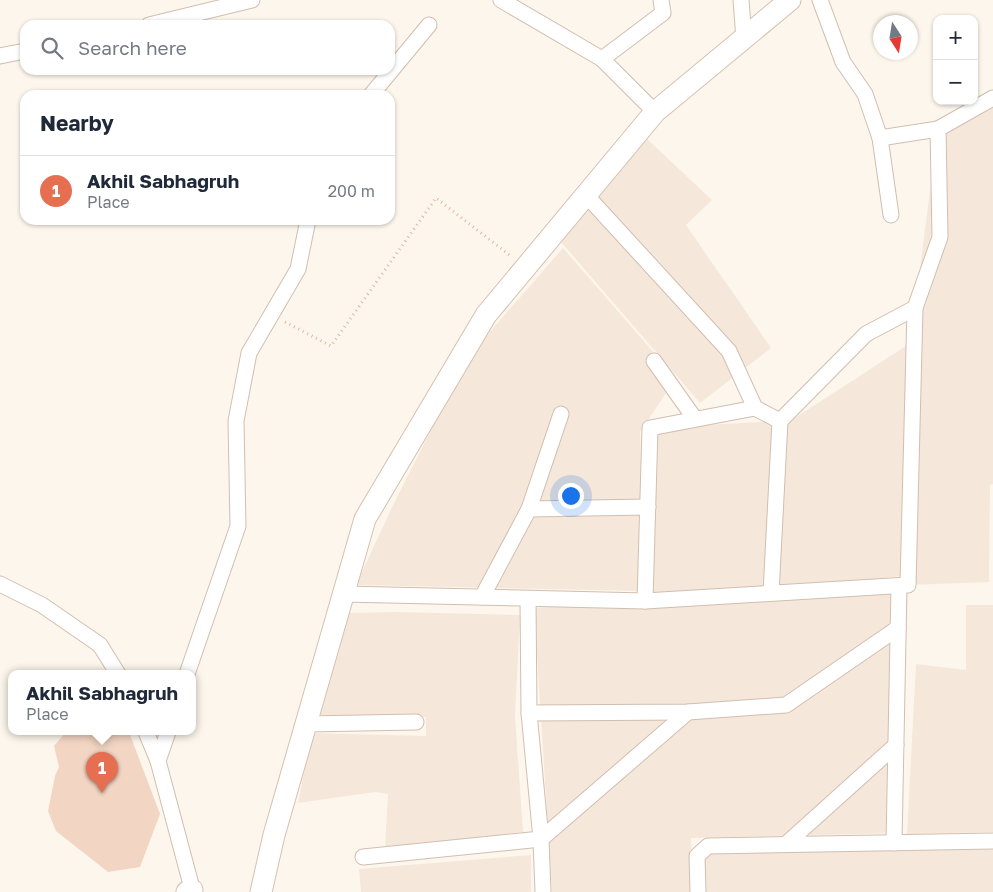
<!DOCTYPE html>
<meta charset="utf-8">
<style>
:root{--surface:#fff;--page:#f6f6f7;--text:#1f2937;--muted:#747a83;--line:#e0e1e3;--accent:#e76f51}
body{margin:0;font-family:"Golos Text",sans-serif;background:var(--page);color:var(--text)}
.controls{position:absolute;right:15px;top:15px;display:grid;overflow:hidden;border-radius:10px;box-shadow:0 1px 4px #0004}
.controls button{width:45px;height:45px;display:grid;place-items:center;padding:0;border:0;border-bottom:1px solid var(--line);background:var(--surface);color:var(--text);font:25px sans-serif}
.compass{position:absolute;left:873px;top:15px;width:45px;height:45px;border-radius:50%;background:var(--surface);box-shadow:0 1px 4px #0004;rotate:168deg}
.you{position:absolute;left:570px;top:495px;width:18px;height:18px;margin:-12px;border:4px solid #fff;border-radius:50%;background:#1a73e8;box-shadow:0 0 0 8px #1a73e833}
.badge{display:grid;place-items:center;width:32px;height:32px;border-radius:50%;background:var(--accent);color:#fff;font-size:16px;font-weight:700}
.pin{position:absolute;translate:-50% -41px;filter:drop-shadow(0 1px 2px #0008)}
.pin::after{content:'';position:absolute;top:26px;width:18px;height:15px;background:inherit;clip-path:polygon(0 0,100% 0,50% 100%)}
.popup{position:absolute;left:8px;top:670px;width:188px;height:65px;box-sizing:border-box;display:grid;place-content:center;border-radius:10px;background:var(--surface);filter:drop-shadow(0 1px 4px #0005);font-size:16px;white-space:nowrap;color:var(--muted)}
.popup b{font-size:19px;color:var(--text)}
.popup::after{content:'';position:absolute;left:50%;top:100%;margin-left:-10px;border:10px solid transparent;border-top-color:var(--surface)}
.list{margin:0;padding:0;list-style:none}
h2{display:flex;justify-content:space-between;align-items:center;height:65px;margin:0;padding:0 20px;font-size:21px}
h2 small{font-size:16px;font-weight:400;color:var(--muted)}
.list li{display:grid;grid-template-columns:32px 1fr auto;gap:15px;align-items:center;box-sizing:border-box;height:70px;padding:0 20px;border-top:1px solid var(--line)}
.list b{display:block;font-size:19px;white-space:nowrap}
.list p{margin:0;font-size:16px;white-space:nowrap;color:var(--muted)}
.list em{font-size:16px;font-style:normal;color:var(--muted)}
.icon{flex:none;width:28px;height:28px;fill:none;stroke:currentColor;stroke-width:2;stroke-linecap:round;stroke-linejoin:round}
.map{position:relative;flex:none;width:993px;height:892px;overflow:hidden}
.search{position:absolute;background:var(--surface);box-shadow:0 1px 4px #0004;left:20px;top:20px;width:375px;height:55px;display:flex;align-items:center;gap:12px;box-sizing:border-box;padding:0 18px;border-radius:15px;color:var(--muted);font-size:19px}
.panel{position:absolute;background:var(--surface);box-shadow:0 1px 4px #0004;left:20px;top:90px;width:375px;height:135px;border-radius:15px}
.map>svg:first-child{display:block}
.residential{fill:#f5e8da}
.building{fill:#f3d5c3}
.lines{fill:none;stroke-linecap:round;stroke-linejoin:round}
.street-casing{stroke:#d1beb0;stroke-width:17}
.secondary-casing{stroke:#d6c0b0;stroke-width:23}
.path{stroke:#d9b8a5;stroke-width:3;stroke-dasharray:1 4;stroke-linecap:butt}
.street{stroke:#fff;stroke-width:15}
.secondary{stroke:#fff;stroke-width:21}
</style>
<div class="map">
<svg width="993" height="892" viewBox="0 0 993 892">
<rect width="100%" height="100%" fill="#fdf6ec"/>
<!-- residential -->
<g class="residential">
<polygon points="993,101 993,484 990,485 989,582 908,585 900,833 691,838 692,892 552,892 534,608 908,585 915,308 938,129"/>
<polygon points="647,139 712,200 686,225 771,348 700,403 561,242"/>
<polygon points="563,248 676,378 640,432 641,466 648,503 650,428 780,421 766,589 650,596 643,591 356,585 394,503 468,357"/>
<polygon points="906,346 901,576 778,589 784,425"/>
<polygon points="966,605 993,605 993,832 907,834 916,664 966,670"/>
<polygon points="395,612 520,615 515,716 523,832 385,848 388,794 375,792 298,803 312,733 426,736 426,717 317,715 347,613"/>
<polygon points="993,846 993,892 705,892 705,854"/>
<polygon points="531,855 531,892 361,892 359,869"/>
</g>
<!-- building -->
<polygon class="building" points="66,732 129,732 160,814 140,867 108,872 56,831 48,811 55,776 59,767 54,746"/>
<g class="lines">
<!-- street casing -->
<g class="street-casing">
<g id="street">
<polyline points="501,0 602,59"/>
<polyline points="741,0 744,39"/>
<polyline points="820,0 843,62 865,94 880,138 938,129"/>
<polyline points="149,25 252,0"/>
<polyline points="0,56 25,51"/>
<polyline points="371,95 429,25"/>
<polyline points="655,112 602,59 663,13 661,0"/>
<polyline points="880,138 891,215"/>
<polyline points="586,195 729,351 755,408 780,421"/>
<polyline points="654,361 695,419"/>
<polyline points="529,509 561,414"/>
<polyline points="0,584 42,605 100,645 118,674"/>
<polyline points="771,593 780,421 866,334 915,308"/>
<polyline points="343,594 645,601 650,428 755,408"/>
<polyline points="482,597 529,509 648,507"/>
<polyline points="528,599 529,713 541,839 543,892"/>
<polyline points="645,601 908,585 915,308 940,237 938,129 993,98"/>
<polyline points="187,674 238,526 236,421 249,353 298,269 308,220"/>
<polyline points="529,713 688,712 786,705 898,628"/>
<polyline points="306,724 416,722"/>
<polyline points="146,732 158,761 193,892"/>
<polyline points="158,761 168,732"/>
<polyline points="894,843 899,586"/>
<polyline points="786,844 896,745"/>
<polyline points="363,857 541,839 688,712"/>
<polyline points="698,892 697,856 708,846 993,841"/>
</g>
</g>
<!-- secondary casing -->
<g class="secondary-casing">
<g id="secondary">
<polyline points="187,892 192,890"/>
<polyline points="261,892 274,835 365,519 486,315 655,112 790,0"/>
</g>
</g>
<!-- path -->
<polyline class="path" points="285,322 331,346 436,198 512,257"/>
<!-- street -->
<use href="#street" class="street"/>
<!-- secondary -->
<use href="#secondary" class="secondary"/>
</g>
</svg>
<div class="controls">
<button>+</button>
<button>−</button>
</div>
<svg class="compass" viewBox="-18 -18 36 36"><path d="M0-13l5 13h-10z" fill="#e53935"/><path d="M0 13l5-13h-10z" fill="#747a83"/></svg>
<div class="you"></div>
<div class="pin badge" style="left:102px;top:793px">1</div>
<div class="popup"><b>Akhil Sabhagruh</b>Place</div>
<div class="search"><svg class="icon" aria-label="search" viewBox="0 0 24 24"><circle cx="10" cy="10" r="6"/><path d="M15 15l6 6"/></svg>Search here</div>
<section class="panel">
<h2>Nearby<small></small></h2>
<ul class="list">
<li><span class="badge">1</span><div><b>Akhil Sabhagruh</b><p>Place</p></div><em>200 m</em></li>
</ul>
</section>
</div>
